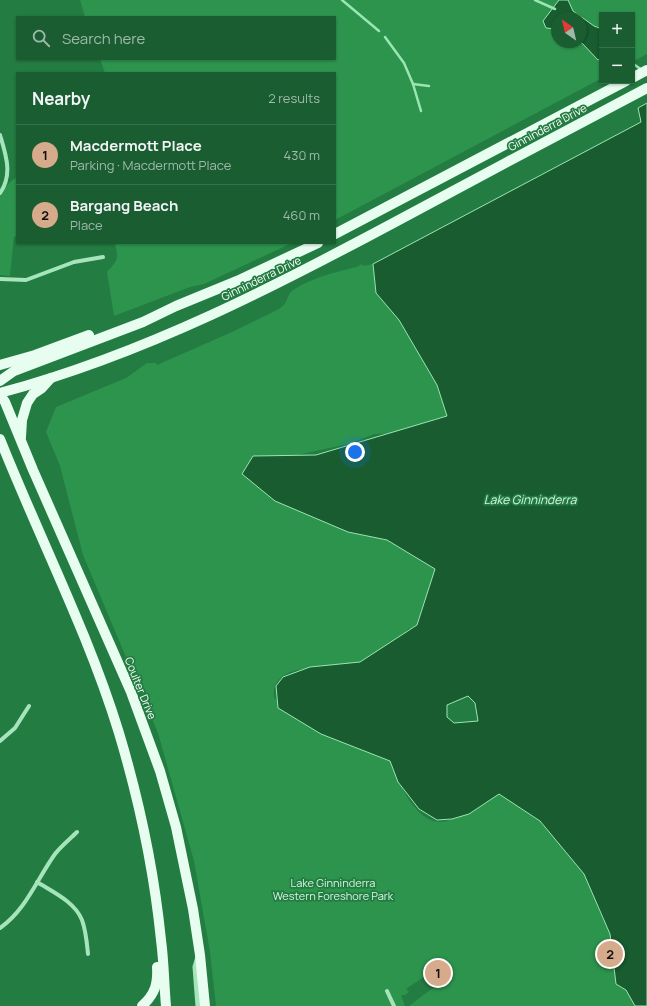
<!DOCTYPE html>
<meta charset="utf-8">
<style>
:root{--surface:#1a5d31;--page:#236339;--text:#f1f3f6;--muted:#9fbaab;--line:#38724d;--accent:#d6ab8b}
body{margin:0;font-family:Manrope,sans-serif;background:var(--page);color:var(--text)}
.controls{position:absolute;right:12px;top:12px;display:grid;overflow:hidden;border-radius:0px;box-shadow:0 1px 3px #0004}
.controls button{width:36px;height:36px;display:grid;place-items:center;padding:0;border:0;border-bottom:1px solid var(--line);background:var(--surface);color:var(--text);font:20px sans-serif}
.compass{position:absolute;left:551px;top:12px;width:36px;height:36px;border-radius:50%;background:var(--surface);box-shadow:0 1px 3px #0004;rotate:326deg}
.you{position:absolute;left:355px;top:452px;width:14px;height:14px;margin:-10px;border:3px solid #fff;border-radius:50%;background:#1a73e8;box-shadow:0 0 0 6px #1a73e833}
.badge{display:grid;place-items:center;width:26px;height:26px;border-radius:50%;background:var(--accent);color:#111;font-size:13px;font-weight:700}
.pin{position:absolute;translate:-50% -50%;border:2px solid #fff;box-shadow:0 1px 4px #0006}
.list{margin:0;padding:0;list-style:none}
h2{display:flex;justify-content:space-between;align-items:center;height:52px;margin:0;padding:0 16px;font-size:17px}
h2 small{font-size:13px;font-weight:400;color:var(--muted)}
.list li{display:grid;grid-template-columns:26px 1fr auto;gap:12px;align-items:center;box-sizing:border-box;height:60px;padding:0 16px;border-top:1px solid var(--line)}
.list b{display:block;font-size:15px;white-space:nowrap}
.list p{margin:0;font-size:13px;white-space:nowrap;color:var(--muted)}
.list em{font-size:13px;font-style:normal;color:var(--muted)}
.icon{flex:none;width:22px;height:22px;fill:none;stroke:currentColor;stroke-width:2;stroke-linecap:round;stroke-linejoin:round}
.map{position:relative;flex:none;width:647px;height:1006px;overflow:hidden}
.search{position:absolute;background:var(--surface);box-shadow:0 1px 3px #0004;left:16px;top:16px;width:320px;height:44px;display:flex;align-items:center;gap:10px;box-sizing:border-box;padding:0 14px;border-radius:0px;color:var(--muted);font-size:15px}
.panel{position:absolute;background:var(--surface);box-shadow:0 1px 3px #0004;left:16px;top:72px;width:320px;height:172px;border-radius:0px}
.map>svg:first-child{display:block}
.green{fill:#2d944e;fill-rule:evenodd}
.water{fill:#185c2f;stroke:#9ae6b2;fill-rule:evenodd}
.lines{fill:none;stroke-linecap:round;stroke-linejoin:round}
.stream{stroke:#9ae6b2;stroke-width:2.5}
.minor{stroke:#a6e5bb;stroke-width:4}
.tertiary{stroke:#a6e5bb;stroke-width:7}
.primary{stroke:#e7fdef;stroke-width:10}
.labels{text-anchor:middle;dominant-baseline:central;stroke-width:3.5;stroke-linejoin:round;paint-order:stroke}
.street-label{font-size:11px;fill:#fff;stroke:#237c41}
.park-label{font-size:11px;fill:#d6f7e1;stroke:#237c41}
.water-label{font-size:12px;font-style:italic;fill:#d8f6e2;stroke:#237c41}
</style>
<div class="map">
<svg width="647" height="1006" viewBox="0 0 647 1006">
<rect width="100%" height="100%" fill="#237c41"/>
<!-- green -->
<g class="green">
<path d="M80,0H647V54L632,62V15H602V78L335,220V73H105L100,59H335V17H85ZM557,18H581V42H557Z"/>
<polygon points="17,177 17,235 14,237 10,276 0,275 0,194 10,182"/>
<path d="M118,243H292L204,284L190,287L114,316L107,272C116,261 120,260 115,245Z"/>
<path d="M362,264L363,266L373,264L375,287L406,324L426,365L437,385L447,416L434,419L432,421L403,433L374,434L348,444L297,455L272,458L348,532L387,540L435,569L417,625L410,630L408,628L405,637L373,663L297,670C284,673 272,681 274,697L279,704L391,759C397,782 420,835 452,819C461,814 480,793 488,785L530,812L534,818L539,819L540,821L584,874L602,917L610,931L638,1006H409C415,1002 434,986 439,985L441,987L445,985L434,970L406,989L409,992L405,995H401L405,1006H216L210,952L194,861L158,733L83,555L60,466L46,432L56,407L126,378L147,363H156L157,365L232,332L277,310C290,303 285,297 292,291C308,279 338,271 357,267Z"/>
</g>
<!-- water -->
<g class="water">
<polygon points="559,0 568,0 573,11 594,26 602,29 602,58 598,60 581,42 581,18 557,18 557,29 546,28 543,21"/>
<path d="M647,103V1006H635L626,990L616,984L610,934L584,874L540,821L499,794L469,814L452,819L437,820L419,809L398,782L390,761L321,734L278,708L276,686L283,677L310,667L360,662L417,625L435,569L387,540L348,532L275,501L242,474L253,456L316,455L447,416L437,385L399,320L376,293L373,264L641,122L638,108ZM468,696L475,703L478,721L454,723L447,717V705Z"/>
</g>
<g class="lines">
<!-- stream -->
<g class="stream">
<polyline points="342,0 379,31"/>
<polyline points="535,0 555,9"/>
<polyline points="385,37 404,63 413,84 421,111"/>
<polyline points="632,63 642,70"/>
<polyline points="413,84 429,86"/>
</g>
<!-- minor -->
<g class="minor">
<path d="M0,135C6,155 13,175 0,193"/>
<polyline points="0,279 26,280 74,262 103,257"/>
<polyline points="0,741 15,728 29,706"/>
<path d="M37,882C53,892 75,902 82,920C86,931 87,943 88,954"/>
<path d="M0,928C26,910 37,879 55,854C61,846 70,839 77,832"/>
<polyline points="387,991 394,1006"/>
</g>
<!-- tertiary -->
<polyline class="tertiary" points="199,1006 196,967 199,957"/>
<!-- primary -->
<g class="primary">
<polyline points="632,78 647,70"/>
<polyline points="335,234 626,81"/>
<polyline points="0,365 35,355 89,335"/>
<polyline points="0,381 14,371 143,322 176,306 237,281 318,243"/>
<path d="M0,393C146,354 280,284 412,213C490,171 569,129 647,88"/>
<polyline points="0,395 5,402 33,470 131,692 160,771 176,827 193,909 200,955 205,1006"/>
<polyline points="21,437 22,420 27,403 33,394 42,388 51,378"/>
<path d="M0,439C39,537 88,632 119,733C139,800 154,870 161,940C164,962 164,984 166,1006"/>
<path d="M142,1006C155,994 158,984 157,967"/>
</g>
</g>
<g class="labels">
<!-- street labels -->
<g class="street-label">
<text transform="translate(547 127) rotate(-28)">Ginninderra Drive</text>
<text transform="translate(261 278) rotate(-26)">Ginninderra Drive</text>
<text transform="translate(141 688) rotate(68)">Coulter Drive</text>
</g>
<!-- park labels -->
<g class="park-label">
<text x="333" y="882">Lake Ginninderra<tspan x="333" dy="13">Western Foreshore Park</tspan></text>
</g>
<!-- water labels -->
<g class="water-label">
<text x="530" y="499">Lake Ginninderra</text>
</g>
</g>
</svg>
<div class="controls">
<button>+</button>
<button>−</button>
</div>
<svg class="compass" viewBox="-18 -18 36 36"><path d="M0-13l5 13h-10z" fill="#e53935"/><path d="M0 13l5-13h-10z" fill="#9fbaab"/></svg>
<div class="you"></div>
<div class="pin badge" style="left:438px;top:973px">1</div>
<div class="pin badge" style="left:610px;top:954px">2</div>
<div class="search"><svg class="icon" aria-label="search" viewBox="0 0 24 24"><circle cx="10" cy="10" r="6"/><path d="M15 15l6 6"/></svg>Search here</div>
<section class="panel">
<h2>Nearby<small>2 results</small></h2>
<ul class="list">
<li><span class="badge">1</span><div><b>Macdermott Place</b><p>Parking · Macdermott Place</p></div><em>430 m</em></li>
<li><span class="badge">2</span><div><b>Bargang Beach</b><p>Place</p></div><em>460 m</em></li>
</ul>
</section>
</div>
